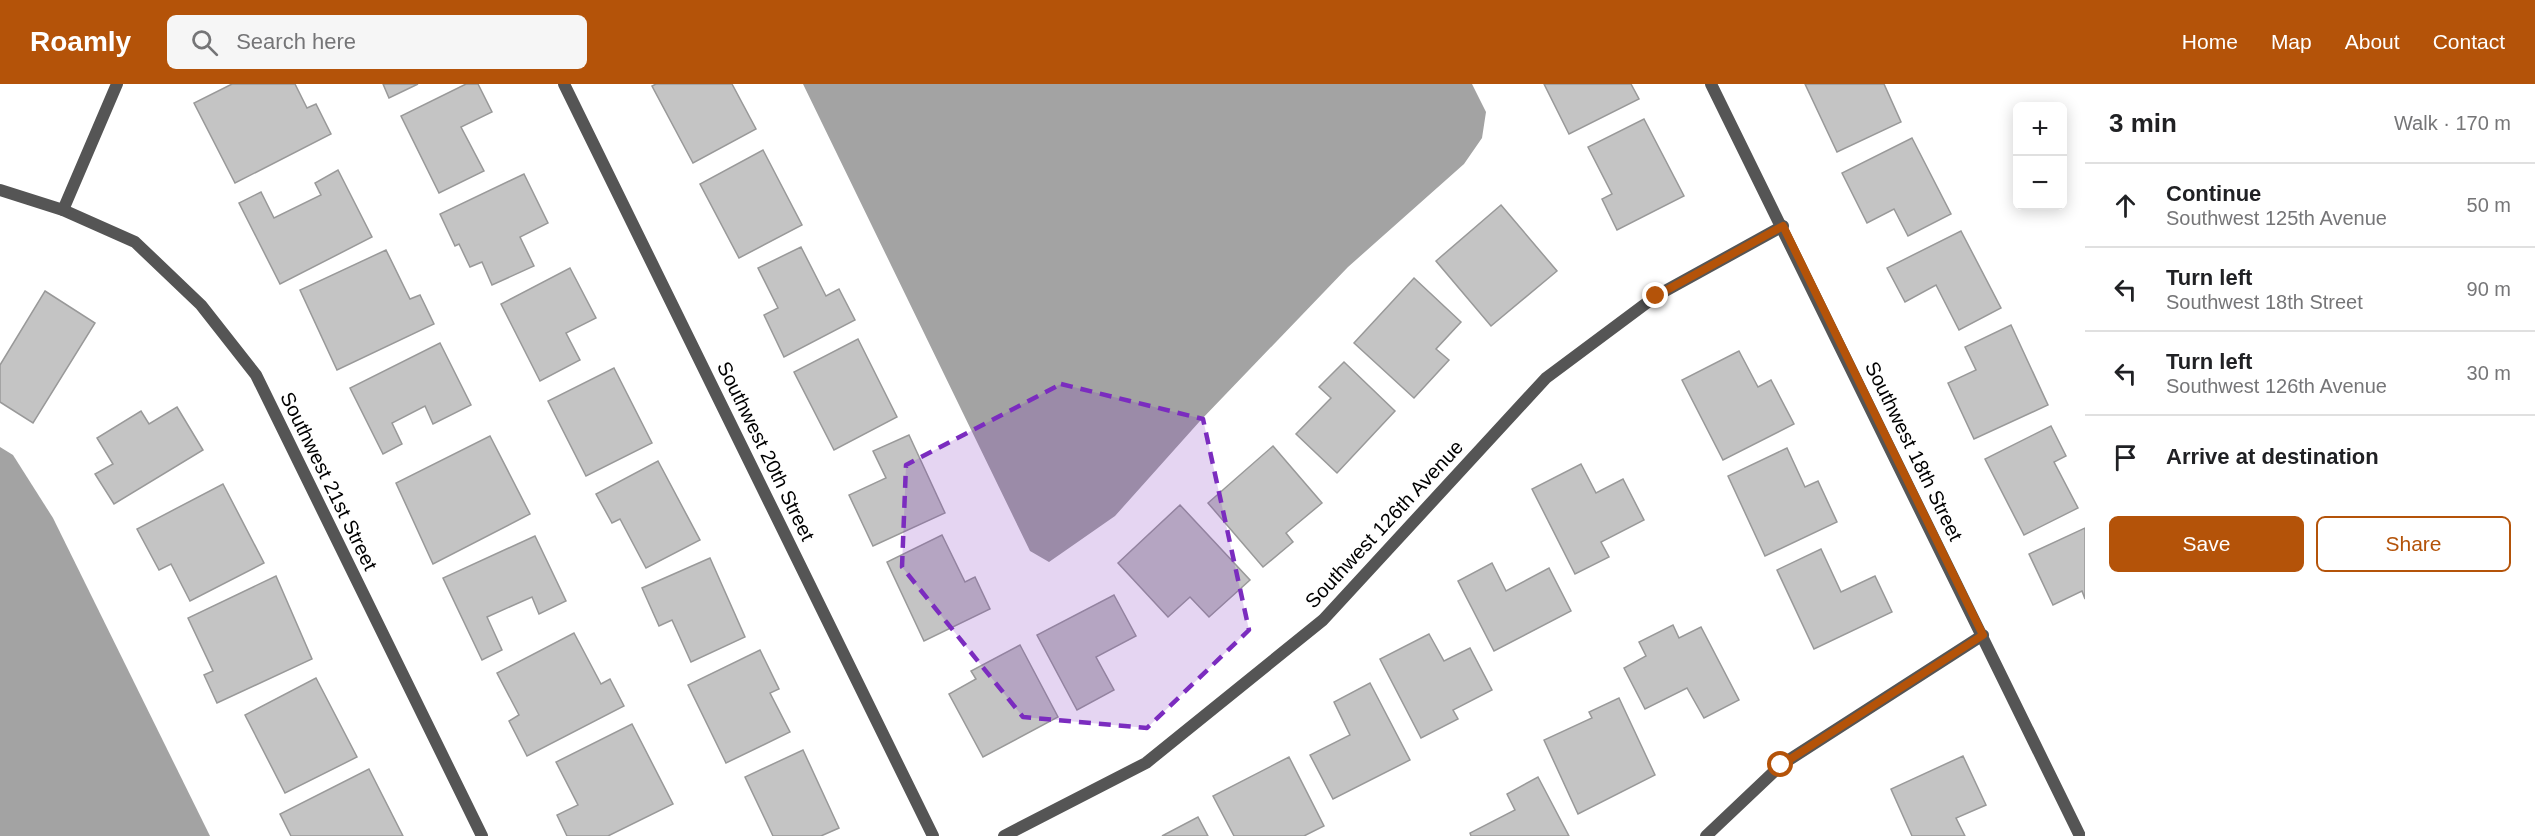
<!DOCTYPE html>
<meta charset="utf-8">
<style>
:root{--surface:#fff;--page:#f6f6f6;--text:#202124;--muted:#757577;--line:#e0e0e0;--accent:#b45309}
body{margin:0;font-family:Helvetica,sans-serif;background:var(--page);color:var(--text)}
.controls{position:absolute;right:18px;top:18px;display:grid;overflow:hidden;border-radius:9px;box-shadow:0 3px 15px #0003}
.controls button{width:54px;height:54px;display:grid;place-items:center;padding:0;border:0;border-bottom:2px solid var(--line);background:var(--surface);color:var(--text);font:30px sans-serif}
.stop{position:absolute;width:18px;height:18px;margin:-14px;border:4px solid #b45309;border-radius:50%;background:#fff}
.stop.end{background:#b45309;border-color:#fff;box-shadow:0 2px 6px #0008}
.list{margin:0;padding:0;list-style:none}
h2{display:flex;justify-content:space-between;align-items:center;height:78px;margin:0;padding:0 24px;font-size:26px}
h2 small{font-size:20px;font-weight:400;color:var(--muted)}
.list li{display:grid;grid-template-columns:39px 1fr auto;gap:18px;align-items:center;box-sizing:border-box;height:84px;padding:0 24px;border-top:2px solid var(--line)}
.list b{display:block;font-size:22px;white-space:nowrap}
.list p{margin:0;font-size:20px;white-space:nowrap;color:var(--muted)}
.list em{font-size:20px;font-style:normal;color:var(--muted)}
.actions{display:flex;gap:12px;padding:18px 24px}
.actions a{flex:1;padding:14px 0;border:2px solid var(--accent);border-radius:9px;text-align:center;font-size:21px;color:var(--accent)}
.actions .main{background:var(--accent);color:#fff}
.icon{flex:none;width:33px;height:33px;fill:none;stroke:currentColor;stroke-width:2;stroke-linecap:round;stroke-linejoin:round}
.map{position:relative;flex:none;width:2085px;height:752px;overflow:hidden}
header{display:flex;align-items:center;gap:36px;box-sizing:border-box;height:84px;padding:0 30px;background:var(--accent);color:#fff}
header strong{font-size:28px}
nav{display:flex;gap:33px;margin-inline-start:auto;font-size:21px}
.search{width:420px;height:54px;background:var(--page);display:flex;align-items:center;gap:15px;box-sizing:border-box;padding:0 21px;border-radius:9px;color:var(--muted);font-size:22px}
main{display:flex}
aside{flex:1;background:var(--surface)}
.map>svg:first-child{display:block}
.water{fill:#a3a3a3}
.building{fill:#c4c4c4;stroke:#999;stroke-width:1.5}
.lines{fill:none;stroke-linecap:round;stroke-linejoin:round}
.minor{stroke:#555;stroke-width:12}
.route{stroke:#b45309;stroke-width:8}
.marked{fill:#7b2cbf;fill-opacity:0.2;stroke:#7b2cbf;stroke-width:4.5;stroke-dasharray:12 8;stroke-linejoin:round}
.labels{text-anchor:middle;dominant-baseline:central;stroke-width:4.5;stroke-linejoin:round;paint-order:stroke}
.street-label{font-size:20px;fill:#000;stroke:#fff}
</style>
<header>
<strong>Roamly</strong>
<div class="search"><svg class="icon" aria-label="search" viewBox="0 0 24 24"><circle cx="10" cy="10" r="6"/><path d="M15 15l6 6"/></svg>Search here</div>
<nav><a>Home</a><a>Map</a><a>About</a><a>Contact</a></nav>
</header>
<main>
<div class="map">
<svg width="2085" height="752" viewBox="0 0 2085 752">
<rect width="100%" height="100%" fill="#fff"/>
<!-- water -->
<g class="water">
<polygon points="803,0 1472,0 1486,28 1482,54 1464,80 1348,183 1200,337 1115,432 1049,478 1030,467"/>
<polygon points="0,363 13,371 53,434 210,752 0,752"/>
</g>
<!-- building -->
<g class="building">
<polygon points="232,0 295,0 307,24 316,20 331,50 235,99 194,19"/>
<polygon points="383,0 418,0 389,14"/>
<polygon points="466,0 478,0 492,28 461,43 484,87 439,109 401,32"/>
<polygon points="656,0 732,0 756,45 693,79 652,2"/>
<polygon points="1544,0 1631,0 1639,15 1569,50"/>
<polygon points="1805,0 1884,0 1901,38 1837,68"/>
<polygon points="1644,35 1684,112 1617,146 1602,115 1612,110 1588,63"/>
<polygon points="1912,54 1951,130 1908,152 1894,125 1867,139 1842,89"/>
<polygon points="763,66 802,141 739,174 700,100"/>
<polygon points="338,86 372,153 280,200 239,119 261,108 274,134 321,111 315,99"/>
<polygon points="524,90 548,139 520,153 534,182 492,201 482,178 470,183 459,160 455,162 440,130"/>
<polygon points="1501,121 1557,187 1491,242 1436,177"/>
<polygon points="1961,147 2001,224 1959,246 1936,201 1905,218 1887,184"/>
<polygon points="801,163 826,212 839,205 855,236 784,273 764,231 778,224 758,184"/>
<polygon points="386,166 410,215 420,211 434,240 337,286 300,206"/>
<polygon points="570,184 596,234 566,249 580,276 540,297 501,220"/>
<polygon points="1414,194 1461,238 1436,265 1449,276 1414,314 1354,259"/>
<polygon points="45,207 95,239 33,339 0,318 0,281"/>
<polygon points="2011,241 2048,321 1974,355 1948,299 1976,286 1965,263"/>
<polygon points="858,255 897,333 834,366 794,288"/>
<polygon points="440,259 471,321 433,340 425,322 392,339 402,360 383,370 350,304"/>
<polygon points="1739,267 1758,303 1771,296 1794,340 1723,376 1682,296"/>
<polygon points="1344,278 1395,327 1337,389 1296,350 1331,314 1319,303"/>
<polygon points="614,284 652,359 586,392 548,317"/>
<polygon points="177,323 203,366 114,420 95,390 113,380 97,354 141,327 149,340"/>
<polygon points="2051,342 2066,372 2054,378 2078,424 2024,451 1985,375"/>
<polygon points="909,351 945,429 873,462 849,411 886,394 873,367"/>
<polygon points="490,352 530,430 433,480 396,399"/>
<polygon points="1273,362 1322,419 1286,449 1293,458 1263,483 1208,419"/>
<polygon points="1787,364 1805,403 1818,397 1837,438 1765,472 1728,392"/>
<polygon points="658,377 700,456 646,484 620,435 612,439 596,410"/>
<polygon points="1581,380 1596,409 1623,395 1644,436 1601,458 1609,473 1575,490 1532,405"/>
<polygon points="223,400 264,479 190,517 171,480 159,486 137,445"/>
<polygon points="1180,421 1250,496 1209,533 1190,513 1168,533 1118,479"/>
<polygon points="2085,444 2085,515 2082,507 2053,521 2029,470"/>
<polygon points="942,451 965,498 975,493 990,525 924,557 887,478"/>
<polygon points="535,452 566,517 539,530 532,513 487,533 502,566 482,576 443,494"/>
<polygon points="1821,465 1841,508 1875,492 1892,528 1814,565 1777,486"/>
<polygon points="710,474 745,553 691,578 672,536 659,542 642,504"/>
<polygon points="1492,479 1506,507 1549,484 1571,527 1494,567 1458,497"/>
<polygon points="276,492 312,575 217,619 204,591 213,587 188,534"/>
<polygon points="1114,511 1136,552 1096,573 1114,606 1077,626 1037,551"/>
<polygon points="1673,541 1679,554 1701,543 1739,616 1704,634 1687,604 1645,625 1624,584 1646,572 1639,558"/>
<polygon points="574,549 601,600 610,595 624,622 527,672 509,637 519,631 497,589"/>
<polygon points="1429,550 1444,577 1470,564 1492,606 1453,626 1458,635 1421,654 1380,575"/>
<polygon points="1020,561 1058,633 983,673 949,610 976,595 971,587"/>
<polygon points="760,566 779,605 770,609 790,648 726,679 688,601"/>
<polygon points="316,594 357,673 285,709 245,631"/>
<polygon points="1370,599 1410,676 1333,715 1310,671 1350,651 1334,618"/>
<polygon points="1619,614 1655,691 1578,730 1544,656 1592,634 1589,628"/>
<polygon points="632,640 673,720 608,752 567,752 557,731 578,721 556,678"/>
<polygon points="803,666 839,744 821,752 773,752 745,693"/>
<polygon points="1963,672 1986,721 1956,734 1965,752 1912,752 1891,705"/>
<polygon points="1289,673 1324,742 1304,752 1234,752 1213,712"/>
<polygon points="369,685 403,752 291,752 280,730"/>
<polygon points="1538,693 1569,752 1471,752 1470,749 1515,726 1507,710"/>
<polygon points="1198,733 1208,752 1162,752"/>
</g>
<g class="lines">
<!-- minor -->
<g class="minor">
<polyline points="564,0 933,752"/>
<polyline points="1711,0 2080,752"/>
<polyline points="0,106 63,126 135,158 201,221 256,291 482,752"/>
<polyline points="63,126 117,0"/>
<polyline points="1004,752 1146,679 1323,536 1546,294 1656,212 1783,142"/>
<polyline points="1706,752 1781,681 1983,551"/>
</g>
</g>
<g class="lines">
<!-- route -->
<polyline class="route" points="1656,212 1783,142 1983,551 1781,681"/>
</g>
<!-- marked area -->
<path class="marked" d="M1061,300L1203,335L1249,546L1147,644L1023,633L902,483L906,381Z"/>
<g class="labels">
<!-- street labels -->
<g class="street-label">
<text transform="translate(766 367) rotate(64)">Southwest 20th Street</text>
<text transform="translate(1914 367) rotate(64)">Southwest 18th Street</text>
<text transform="translate(329 397) rotate(64)">Southwest 21st Street</text>
<text transform="translate(1384 440) rotate(-47)">Southwest 126th Avenue</text>
</g>
</g>
</svg>
<div class="controls">
<button>+</button>
<button>−</button>
</div>
<div class="stop" style="left:1781px;top:681px"></div>
<div class="stop end" style="left:1656px;top:212px"></div>
</div>
<aside>
<h2>3 min<small>Walk · 170 m</small></h2>
<ul class="list">
<li><svg class="icon" aria-label="ahead" viewBox="0 0 24 24"><path d="M12 20V5M6 11l6-6 6 6"/></svg><div><b>Continue</b><p>Southwest 125th Avenue</p></div><em>50 m</em></li>
<li><svg class="icon" aria-label="left" viewBox="0 0 24 24"><path d="M17 20v-9H6M10 6l-5 5 5 5"/></svg><div><b>Turn left</b><p>Southwest 18th Street</p></div><em>90 m</em></li>
<li><svg class="icon" aria-label="left" viewBox="0 0 24 24"><path d="M17 20v-9H6M10 6l-5 5 5 5"/></svg><div><b>Turn left</b><p>Southwest 126th Avenue</p></div><em>30 m</em></li>
<li><svg class="icon" aria-label="arrive" viewBox="0 0 24 24"><path d="M6 21V4h12l-3 4 3 4H6"/></svg><div><b>Arrive at destination</b></div></li>
</ul>
<div class="actions"><a class="main">Save</a><a>Share</a></div>
</aside>
</main>
